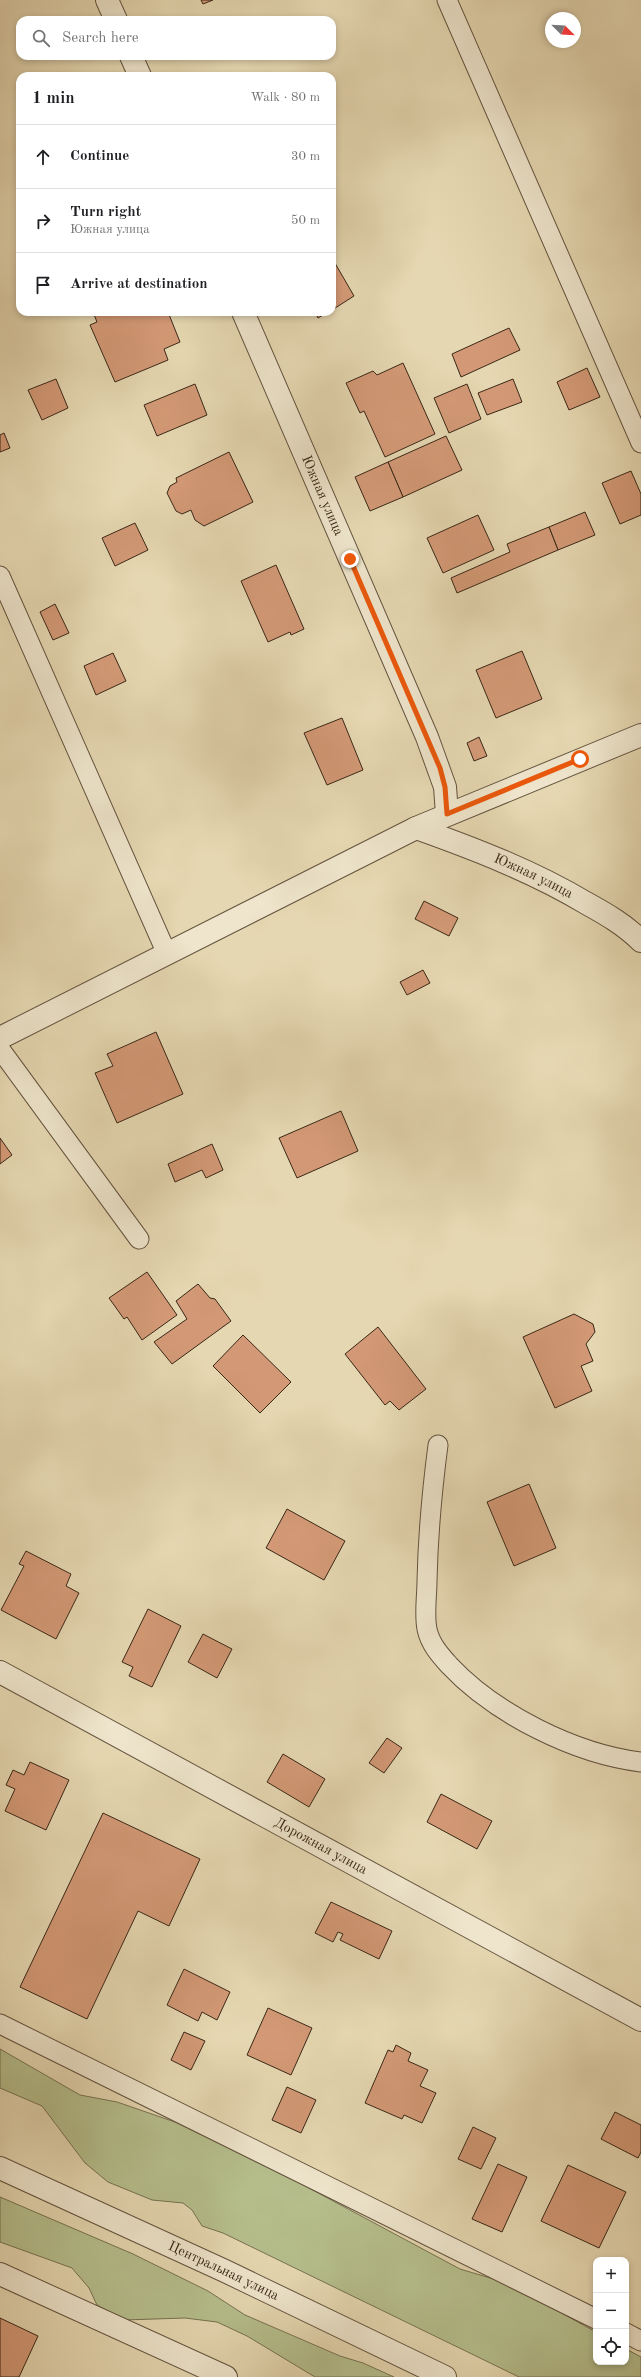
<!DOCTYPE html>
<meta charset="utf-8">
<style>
:root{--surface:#fff;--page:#f2f2f2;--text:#202124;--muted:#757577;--line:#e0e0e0}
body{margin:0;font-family:"Old Standard TT",serif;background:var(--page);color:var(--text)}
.controls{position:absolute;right:12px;bottom:12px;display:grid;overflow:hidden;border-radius:8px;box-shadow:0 2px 6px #0003}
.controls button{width:36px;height:36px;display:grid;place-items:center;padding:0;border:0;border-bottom:1px solid var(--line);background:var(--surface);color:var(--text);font:20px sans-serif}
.compass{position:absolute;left:545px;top:12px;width:36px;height:36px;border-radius:50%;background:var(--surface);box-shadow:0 2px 6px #0003;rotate:114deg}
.stop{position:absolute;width:12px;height:12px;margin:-9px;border:3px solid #ea580c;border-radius:50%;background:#fff}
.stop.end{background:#ea580c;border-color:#fff;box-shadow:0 1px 4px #0008}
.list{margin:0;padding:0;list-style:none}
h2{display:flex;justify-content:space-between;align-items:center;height:52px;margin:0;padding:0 16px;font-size:17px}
h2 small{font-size:13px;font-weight:400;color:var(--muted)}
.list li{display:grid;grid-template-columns:26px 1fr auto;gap:12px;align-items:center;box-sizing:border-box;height:64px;padding:0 16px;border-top:1px solid var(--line)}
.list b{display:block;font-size:15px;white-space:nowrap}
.list p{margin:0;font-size:13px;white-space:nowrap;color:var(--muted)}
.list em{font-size:13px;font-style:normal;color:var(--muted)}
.icon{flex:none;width:22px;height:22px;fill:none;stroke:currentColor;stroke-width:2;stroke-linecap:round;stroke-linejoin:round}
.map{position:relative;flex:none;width:641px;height:2377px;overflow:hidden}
.search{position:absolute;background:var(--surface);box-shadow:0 2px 6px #0003;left:16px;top:16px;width:320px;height:44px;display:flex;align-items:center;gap:10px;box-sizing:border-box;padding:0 14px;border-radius:12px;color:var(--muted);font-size:15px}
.panel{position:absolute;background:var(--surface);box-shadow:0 2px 6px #0003;left:16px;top:72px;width:320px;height:244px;border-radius:12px}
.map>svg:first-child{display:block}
.green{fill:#b5be8c;stroke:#777252}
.building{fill:#d39976;stroke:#392717}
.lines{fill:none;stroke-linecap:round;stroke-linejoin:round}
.service-casing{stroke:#64533e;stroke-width:21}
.minor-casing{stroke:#64533e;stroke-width:24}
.tertiary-casing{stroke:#64533e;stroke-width:24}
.service{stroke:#eee5cc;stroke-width:19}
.minor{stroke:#eee5cc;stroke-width:22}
.tertiary{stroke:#eee5cc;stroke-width:22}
.route{stroke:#ea580c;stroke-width:5}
.labels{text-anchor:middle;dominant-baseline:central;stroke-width:4;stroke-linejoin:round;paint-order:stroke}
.street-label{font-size:14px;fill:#392717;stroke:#eee5cc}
</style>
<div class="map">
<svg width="641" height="2377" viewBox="0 0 641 2377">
<rect width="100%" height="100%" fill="#e5d7b1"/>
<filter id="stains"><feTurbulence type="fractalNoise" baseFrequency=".005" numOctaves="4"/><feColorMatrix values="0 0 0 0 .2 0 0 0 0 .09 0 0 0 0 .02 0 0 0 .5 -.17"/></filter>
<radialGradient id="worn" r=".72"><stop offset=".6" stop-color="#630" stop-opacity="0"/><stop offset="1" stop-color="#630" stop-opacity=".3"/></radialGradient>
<!-- green -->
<g class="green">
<polygon points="0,2049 80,2095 117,2102 175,2122 281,2173 460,2269 497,2280 525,2293 596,2332 596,2362 626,2362 626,2349 641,2357 641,2377 519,2377 223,2233 202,2226 192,2210 183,2203 152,2200 108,2182 85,2163 42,2106 0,2088"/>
<polygon points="0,2197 133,2254 208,2291 245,2315 340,2356 363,2363 394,2377 315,2377 247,2336 217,2322 185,2318 124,2320 97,2305 89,2288 72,2268 0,2242"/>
</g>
<!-- building -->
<g class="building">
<polygon points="201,0 213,0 203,4"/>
<polygon points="332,258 354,296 332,310"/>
<polygon points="93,312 168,312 180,342 164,349 168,360 115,382 90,325 97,322"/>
<polygon points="315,312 328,312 318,318"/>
<polygon points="509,328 520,350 461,377 452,354"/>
<polygon points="403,363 435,434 385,457 364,411 360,413 346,383 373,371 377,375"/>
<polygon points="587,368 600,397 569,410 557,382"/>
<polygon points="56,379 68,408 42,420 28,390"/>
<polygon points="513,379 522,402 487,415 478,393"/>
<polygon points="195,384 207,415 157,436 144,405"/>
<polygon points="467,384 481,419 449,433 434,398"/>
<polygon points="4,433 10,448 0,452 0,435"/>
<polygon points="446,436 462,470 403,497 388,462"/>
<polygon points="229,452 253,502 204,526 195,520 191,510 182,514 176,511 167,493 170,486 177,482 176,478"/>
<polygon points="388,462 403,497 370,511 355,477"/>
<polygon points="631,471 641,494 641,515 620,524 602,483"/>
<polygon points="585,512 595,535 558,550 549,527"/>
<polygon points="478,515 494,550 443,573 427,538"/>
<polygon points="135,523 148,550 115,566 102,538"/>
<polygon points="549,527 558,550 457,593 451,578 510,552 507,544"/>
<polygon points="276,565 304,629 291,635 290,632 268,642 241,581"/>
<polygon points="55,604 69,633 53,640 40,612"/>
<polygon points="522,651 542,699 496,718 476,670"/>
<polygon points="113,653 126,681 96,695 84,666"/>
<polygon points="342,718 363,770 327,785 304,733"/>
<polygon points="479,737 487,756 474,761 467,743"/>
<polygon points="424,901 458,918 449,936 415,919"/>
<polygon points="423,970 430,983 407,995 400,982"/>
<polygon points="156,1032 183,1094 117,1123 95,1073 113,1066 107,1054"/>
<polygon points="341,1111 358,1151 297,1178 279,1138"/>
<polygon points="0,1138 12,1155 0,1164"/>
<polygon points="212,1144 223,1170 206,1178 202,1170 175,1182 168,1164"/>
<polygon points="147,1272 177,1315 142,1340 127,1317 124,1319 109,1298"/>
<polygon points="198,1284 210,1298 215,1299 231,1321 172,1364 154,1342 187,1319 176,1301"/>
<polygon points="574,1314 593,1324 595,1332 586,1344 593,1361 581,1366 592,1391 555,1408 523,1337"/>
<polygon points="378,1327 426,1389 399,1410 390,1401 385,1405 345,1354"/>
<polygon points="243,1335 291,1382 260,1413 213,1366"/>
<polygon points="529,1484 556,1548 514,1566 487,1502"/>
<polygon points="287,1509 345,1541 324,1580 266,1548"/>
<polygon points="26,1551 71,1574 66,1586 79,1593 56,1639 1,1610 24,1566 19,1564"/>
<polygon points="148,1609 181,1626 152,1687 129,1676 133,1667 122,1662"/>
<polygon points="203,1634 232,1649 217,1678 188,1662"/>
<polygon points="387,1738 402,1748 384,1773 369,1763"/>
<polygon points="283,1754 325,1779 309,1807 267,1782"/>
<polygon points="30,1762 69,1780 46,1830 5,1811 15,1789 6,1785 13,1770 24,1775"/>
<polygon points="441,1794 492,1821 477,1849 427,1822"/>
<polygon points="103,1813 200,1859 169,1926 138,1911 87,2019 20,1987"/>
<polygon points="331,1902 392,1931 379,1959 340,1940 343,1934 338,1932 333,1942 315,1933"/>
<polygon points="184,1969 230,1992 217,2020 202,2012 198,2021 167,2005"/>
<polygon points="268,2008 312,2028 291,2075 247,2055"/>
<polygon points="184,2032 205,2041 191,2070 171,2060"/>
<polygon points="396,2045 411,2053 408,2061 428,2070 420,2086 436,2093 422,2123 404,2115 402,2119 365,2103 388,2050 393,2052"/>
<polygon points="287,2087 316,2100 301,2133 272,2120"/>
<polygon points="615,2112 641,2125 641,2152 638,2158 601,2139"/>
<polygon points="473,2127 496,2138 481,2169 458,2159"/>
<polygon points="498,2164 527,2177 502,2232 472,2219"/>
<polygon points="568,2165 626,2192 599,2248 541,2221"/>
<polygon points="0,2318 38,2336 19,2377 0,2377"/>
</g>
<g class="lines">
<!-- service casing -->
<g class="service-casing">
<g id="service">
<polyline points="447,0 641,443"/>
<polyline points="0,576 167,954"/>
<polyline points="0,1049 139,1239"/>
<path d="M438,1445C432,1491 428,1534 427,1581C427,1596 424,1614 427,1629C430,1644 440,1655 449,1665C495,1714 575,1754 641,1762"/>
<polyline points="0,2024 596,2319"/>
<polyline points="626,2333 641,2341"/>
</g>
</g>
<!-- minor casing -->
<g class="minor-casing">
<g id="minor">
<polyline points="107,0 116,20"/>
<polyline points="131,56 140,76"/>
<path id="s1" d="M243,312L427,737L445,787L447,814"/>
<path id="s2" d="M416,828C475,849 532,871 586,903C606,914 625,925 641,941"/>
<polyline points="0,1038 416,828 641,735"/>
<path id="s3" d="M0,1672L641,2020"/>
<polyline points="0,2274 226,2377"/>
</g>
</g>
<!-- tertiary casing -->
<g class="tertiary-casing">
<g id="tertiary">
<path id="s4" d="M0,2168L225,2271L445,2377"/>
</g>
</g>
<!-- service -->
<use href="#service" class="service"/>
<!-- minor -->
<use href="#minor" class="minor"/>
<!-- tertiary -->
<use href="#tertiary" class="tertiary"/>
</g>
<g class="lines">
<!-- route -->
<polyline class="route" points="350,559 440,768 445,787 447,814 580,759"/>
</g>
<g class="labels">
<!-- street labels -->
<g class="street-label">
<text stroke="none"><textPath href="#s1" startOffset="200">Южная улица</textPath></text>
<text stroke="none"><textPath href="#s2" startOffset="127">Южная улица</textPath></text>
<text stroke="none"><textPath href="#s3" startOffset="365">Дорожная улица</textPath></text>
<text stroke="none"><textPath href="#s4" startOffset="246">Центральная улица</textPath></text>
</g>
</g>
<rect width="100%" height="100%" filter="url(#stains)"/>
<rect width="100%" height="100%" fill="url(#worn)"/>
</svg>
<div class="controls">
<button>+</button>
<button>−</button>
<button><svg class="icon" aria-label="locate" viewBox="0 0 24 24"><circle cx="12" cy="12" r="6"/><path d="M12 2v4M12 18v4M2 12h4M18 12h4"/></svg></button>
</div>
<svg class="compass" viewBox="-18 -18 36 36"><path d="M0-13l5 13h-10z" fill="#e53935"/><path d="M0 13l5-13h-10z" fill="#757577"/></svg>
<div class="stop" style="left:580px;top:759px"></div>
<div class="stop end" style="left:350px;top:559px"></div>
<div class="search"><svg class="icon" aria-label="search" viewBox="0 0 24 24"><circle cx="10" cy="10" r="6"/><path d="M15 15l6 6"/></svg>Search here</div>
<section class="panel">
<h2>1 min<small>Walk · 80 m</small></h2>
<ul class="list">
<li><svg class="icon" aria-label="ahead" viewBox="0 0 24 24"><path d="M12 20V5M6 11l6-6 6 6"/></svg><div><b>Continue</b></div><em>30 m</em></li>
<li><svg class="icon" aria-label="right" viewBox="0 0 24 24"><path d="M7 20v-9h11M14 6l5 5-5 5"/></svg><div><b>Turn right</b><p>Южная улица</p></div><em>50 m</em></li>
<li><svg class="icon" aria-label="arrive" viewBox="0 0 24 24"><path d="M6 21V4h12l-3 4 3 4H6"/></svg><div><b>Arrive at destination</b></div></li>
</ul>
</section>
</div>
